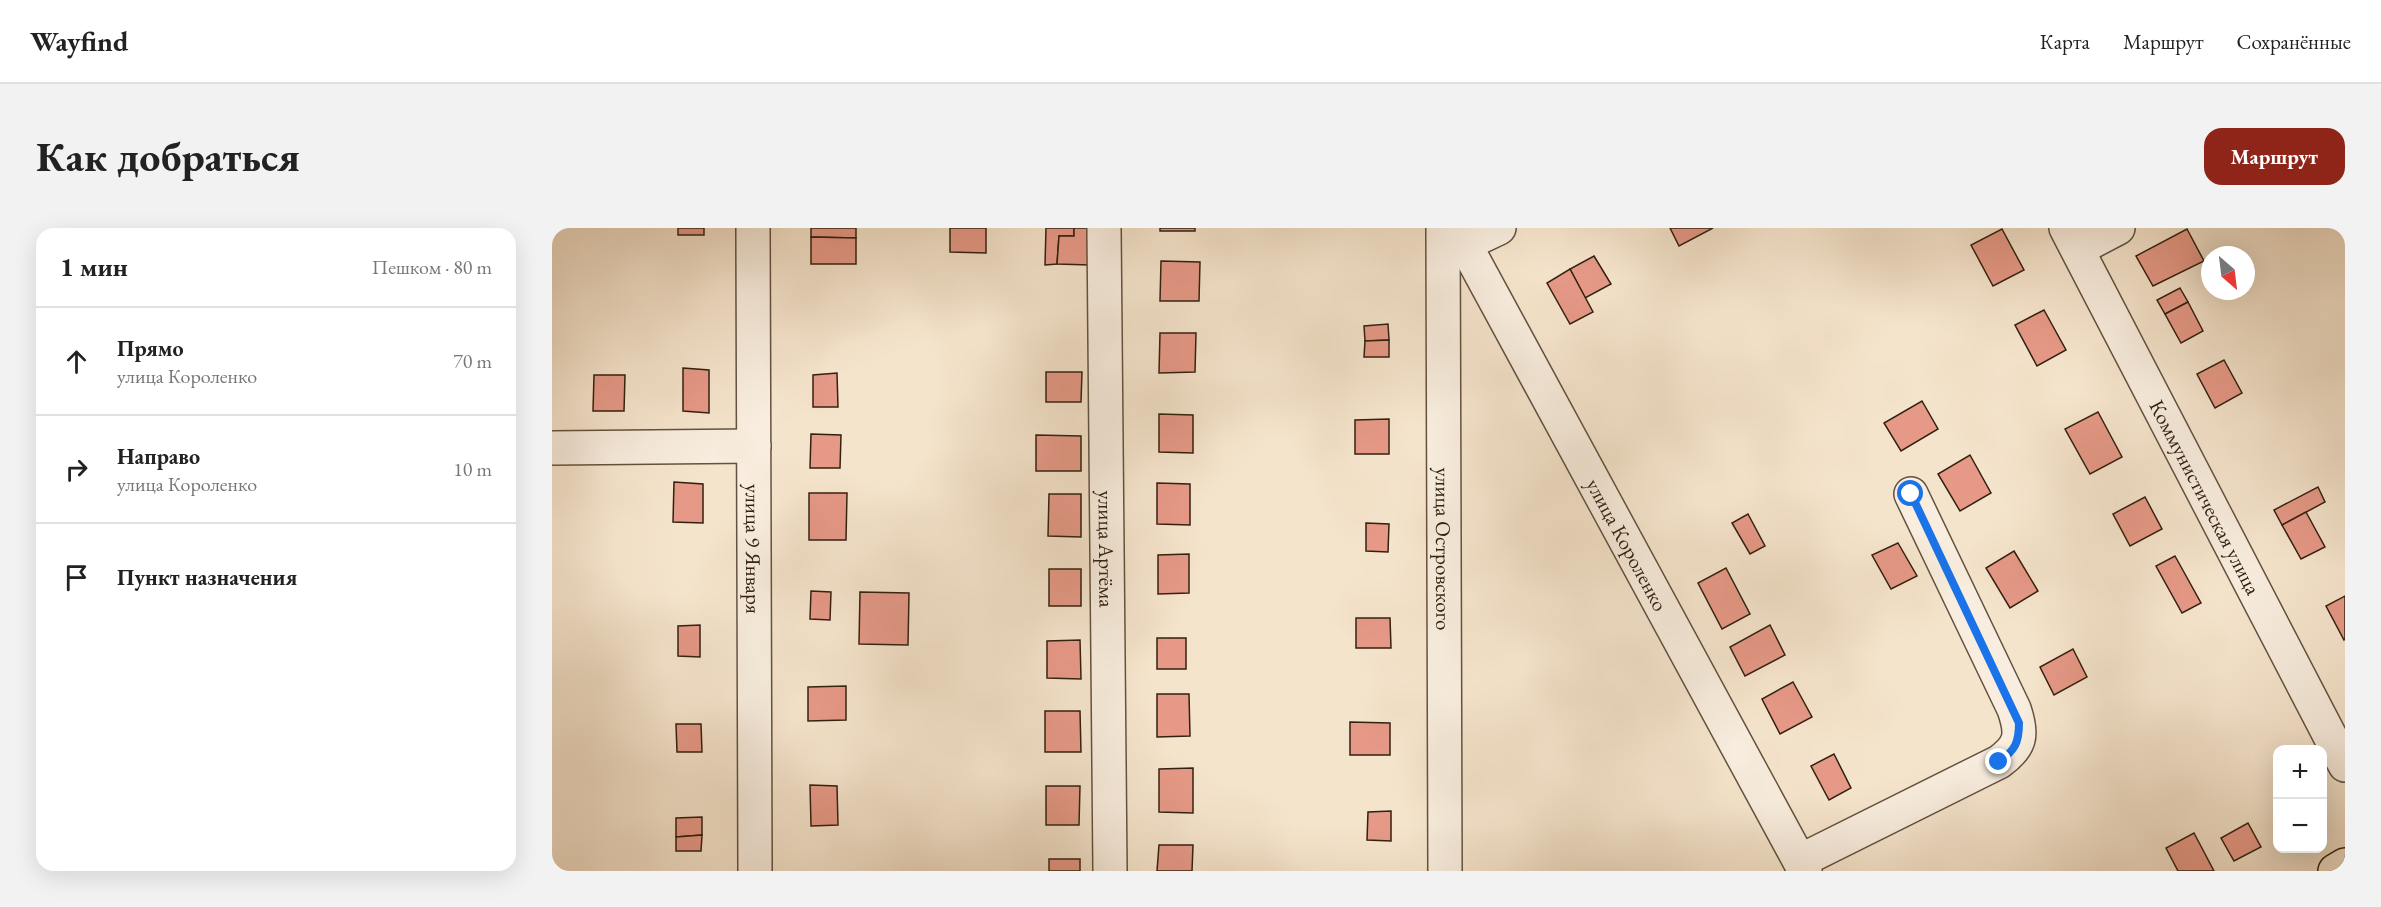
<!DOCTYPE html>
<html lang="ru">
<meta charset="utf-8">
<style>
:root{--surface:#fff;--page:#f2f2f2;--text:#222;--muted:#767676;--line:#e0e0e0;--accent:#8f2418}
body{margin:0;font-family:"EB Garamond",serif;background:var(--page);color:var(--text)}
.controls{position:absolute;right:18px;bottom:18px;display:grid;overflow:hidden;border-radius:12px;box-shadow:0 6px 24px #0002}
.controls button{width:54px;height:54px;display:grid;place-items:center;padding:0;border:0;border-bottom:2px solid var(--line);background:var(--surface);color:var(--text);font:30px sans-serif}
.compass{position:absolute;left:1649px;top:18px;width:54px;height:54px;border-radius:50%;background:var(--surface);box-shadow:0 6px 24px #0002;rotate:152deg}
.stop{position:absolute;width:18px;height:18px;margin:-14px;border:4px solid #1a73e8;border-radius:50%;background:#fff}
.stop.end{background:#1a73e8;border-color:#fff;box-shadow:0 2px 6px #0008}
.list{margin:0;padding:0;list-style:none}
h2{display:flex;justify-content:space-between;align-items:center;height:78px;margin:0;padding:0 24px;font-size:26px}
h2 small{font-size:20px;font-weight:400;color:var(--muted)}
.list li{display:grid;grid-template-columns:39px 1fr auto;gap:18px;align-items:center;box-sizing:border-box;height:108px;padding:0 24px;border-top:2px solid var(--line)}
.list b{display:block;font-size:22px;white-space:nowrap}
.list p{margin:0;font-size:20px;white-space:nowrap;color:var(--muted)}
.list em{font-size:20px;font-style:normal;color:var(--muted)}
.icon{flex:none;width:33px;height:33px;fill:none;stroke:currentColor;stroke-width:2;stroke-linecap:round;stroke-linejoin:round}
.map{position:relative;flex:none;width:1793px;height:643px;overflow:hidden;border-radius:18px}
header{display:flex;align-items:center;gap:36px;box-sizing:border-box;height:84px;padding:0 30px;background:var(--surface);border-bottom:2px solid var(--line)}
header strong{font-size:28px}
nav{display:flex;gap:33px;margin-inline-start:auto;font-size:21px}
.intro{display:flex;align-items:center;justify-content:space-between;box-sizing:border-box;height:144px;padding:0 36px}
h1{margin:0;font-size:42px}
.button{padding:15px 27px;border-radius:18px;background:var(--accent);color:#fff;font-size:21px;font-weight:700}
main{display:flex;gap:36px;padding:0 36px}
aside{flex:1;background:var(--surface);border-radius:18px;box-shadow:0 6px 24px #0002}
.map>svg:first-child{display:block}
.building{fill:#e69987;stroke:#322110;stroke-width:1.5}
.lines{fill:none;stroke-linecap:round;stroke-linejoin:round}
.minor-casing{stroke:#63523f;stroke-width:36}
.major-casing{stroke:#322110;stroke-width:36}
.minor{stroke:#f8edde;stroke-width:33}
.major{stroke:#f5e4cc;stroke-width:33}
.route{stroke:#1a73e8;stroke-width:8}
.labels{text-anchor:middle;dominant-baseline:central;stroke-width:5;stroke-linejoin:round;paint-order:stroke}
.street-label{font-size:21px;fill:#322110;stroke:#f8edde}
</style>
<header>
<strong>Wayfind</strong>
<nav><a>Карта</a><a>Маршрут</a><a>Сохранённые</a></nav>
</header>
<div class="intro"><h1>Как добраться</h1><a class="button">Маршрут</a></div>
<main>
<aside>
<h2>1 мин<small>Пешком · 80 m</small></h2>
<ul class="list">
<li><svg class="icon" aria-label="ahead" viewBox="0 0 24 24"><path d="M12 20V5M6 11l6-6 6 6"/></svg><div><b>Прямо</b><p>улица Короленко</p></div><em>70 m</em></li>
<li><svg class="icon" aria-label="right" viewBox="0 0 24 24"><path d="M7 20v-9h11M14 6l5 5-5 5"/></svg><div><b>Направо</b><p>улица Короленко</p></div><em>10 m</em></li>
<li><svg class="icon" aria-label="arrive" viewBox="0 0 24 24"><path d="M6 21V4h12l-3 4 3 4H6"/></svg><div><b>Пункт назначения</b></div></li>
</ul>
</aside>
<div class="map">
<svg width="1793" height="643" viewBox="0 0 1793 643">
<rect width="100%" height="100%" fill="#f5e4cc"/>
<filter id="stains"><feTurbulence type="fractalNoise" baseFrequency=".00333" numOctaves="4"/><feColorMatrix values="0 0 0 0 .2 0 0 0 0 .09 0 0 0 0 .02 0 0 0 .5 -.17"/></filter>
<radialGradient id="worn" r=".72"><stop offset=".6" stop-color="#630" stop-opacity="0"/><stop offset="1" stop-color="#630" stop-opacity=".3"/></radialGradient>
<!-- building -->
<g class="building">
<rect x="126" y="0" width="26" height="7"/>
<polygon points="259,0 304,0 304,10 259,9"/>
<polygon points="398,0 434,0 434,25 398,24"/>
<polygon points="494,0 522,0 522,8 507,8 505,36 493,37"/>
<polygon points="522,0 537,0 538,37 505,36 507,8 522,8"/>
<rect x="608" y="0" width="35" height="3"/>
<polygon points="1118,0 1161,0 1127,18"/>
<polygon points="1450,1 1472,42 1441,58 1419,17"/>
<polygon points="1635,1 1652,33 1601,58 1584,28"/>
<polygon points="259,9 304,10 304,36 259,36"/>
<polygon points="1042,28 1059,56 1033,70 1018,41"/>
<polygon points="609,33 648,34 647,73 608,73"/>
<polygon points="1018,41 1041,84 1018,96 995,55"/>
<polygon points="1628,60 1636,74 1613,86 1605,72"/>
<polygon points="1636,74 1651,103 1629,115 1613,86"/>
<polygon points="1492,82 1514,122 1485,138 1463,97"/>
<polygon points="836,96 837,112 813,113 812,98"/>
<polygon points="608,105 644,105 643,144 607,145"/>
<polygon points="837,112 837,129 812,129 813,113"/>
<polygon points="1672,132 1690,165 1663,180 1645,146"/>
<polygon points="131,140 157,142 157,185 131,183"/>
<polygon points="494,144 530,144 529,174 494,174"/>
<polygon points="285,145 286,179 261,179 261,147"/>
<polygon points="42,147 73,147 72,183 41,183"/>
<polygon points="1370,173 1386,201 1349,223 1332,195"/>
<polygon points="1546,184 1570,229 1538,246 1513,201"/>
<polygon points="607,186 641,187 641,225 607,224"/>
<polygon points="837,191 837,226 803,226 803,192"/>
<polygon points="259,206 289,207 288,240 258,240"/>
<polygon points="484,207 529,208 529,243 484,243"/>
<polygon points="1418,227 1439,265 1408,283 1386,246"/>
<polygon points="122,254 151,256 151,295 121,294"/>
<polygon points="605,255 638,256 638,297 605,296"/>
<polygon points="1766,259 1773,274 1730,297 1722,282"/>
<polygon points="257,265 295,265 294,312 257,312"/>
<polygon points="497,266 529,266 529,309 496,308"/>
<polygon points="1593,269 1610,301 1578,318 1561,286"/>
<polygon points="1754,284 1773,319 1749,331 1730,297"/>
<polygon points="1196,286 1213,318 1198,326 1180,295"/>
<polygon points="814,295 837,296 836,324 814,323"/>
<polygon points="1346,315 1365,348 1339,361 1320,327"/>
<polygon points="1462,323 1486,363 1458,380 1434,340"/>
<polygon points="637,326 637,365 606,366 606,327"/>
<polygon points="1623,328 1649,375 1630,385 1604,338"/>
<polygon points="1174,340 1198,386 1170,401 1146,355"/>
<rect x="497" y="341" width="32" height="37"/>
<polygon points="259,363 279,364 278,392 258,391"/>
<polygon points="308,364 357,365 356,417 307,416"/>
<polygon points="1793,368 1793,411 1792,412 1774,378"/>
<polygon points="804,390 838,390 839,420 804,420"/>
<polygon points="148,397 148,429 126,428 126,398"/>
<polygon points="1218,397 1233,427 1193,448 1178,419"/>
<rect x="605" y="410" width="29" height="31"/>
<polygon points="528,412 529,451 495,450 495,413"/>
<polygon points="1521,421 1535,449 1502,467 1488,439"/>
<polygon points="1241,454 1260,489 1228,506 1210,471"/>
<polygon points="294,458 294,492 256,493 256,459"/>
<polygon points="605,466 637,466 638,508 605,509"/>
<polygon points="493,483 528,483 529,524 493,524"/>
<polygon points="798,494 838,495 838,527 798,527"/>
<polygon points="124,496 149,496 150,524 125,524"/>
<polygon points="1282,526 1299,560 1277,572 1259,538"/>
<polygon points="641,540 641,585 607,584 607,541"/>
<polygon points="258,557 285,558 286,597 259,598"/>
<polygon points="494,558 528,558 527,597 494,597"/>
<polygon points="839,583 839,613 815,612 816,584"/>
<polygon points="150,589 150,607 124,609 124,590"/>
<polygon points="1696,595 1709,619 1682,633 1669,610"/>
<polygon points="1642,605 1662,643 1626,643 1614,620"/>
<polygon points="150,607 149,623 124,623 124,609"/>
<polygon points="607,617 641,617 640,643 605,643"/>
<rect x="497" y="631" width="31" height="12"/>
</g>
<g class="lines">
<!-- minor casing -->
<g class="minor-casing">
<g id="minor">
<path id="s1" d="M201,0L203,643"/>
<path id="s2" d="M552,0L558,643"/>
<path id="s3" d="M891,0L893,643"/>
<path id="s4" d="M904,0L1253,643"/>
<path id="s5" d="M1514,0L1793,537"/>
<polyline points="913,16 947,0"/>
<polyline points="1526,21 1566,0"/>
<polyline points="0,220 202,218"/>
<path d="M1248,633L1447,534C1469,518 1471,507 1462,481L1359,266"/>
</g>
</g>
<!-- major casing -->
<g class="major-casing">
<polyline id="major" points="1783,643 1793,637"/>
</g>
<!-- minor -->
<use href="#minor" class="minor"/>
<!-- major -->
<use href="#major" class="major"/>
</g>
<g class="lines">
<!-- route -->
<path class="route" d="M1359,266L1467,495C1467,515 1463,522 1447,534"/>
</g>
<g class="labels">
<!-- street labels -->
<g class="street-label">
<text stroke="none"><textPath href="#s5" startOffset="303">Коммунистическая улица</textPath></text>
<text stroke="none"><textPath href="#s4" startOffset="360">улица Короленко</textPath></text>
<text stroke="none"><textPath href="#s1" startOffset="321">улица 9 Января</textPath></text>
<text stroke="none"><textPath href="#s2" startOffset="321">улица Артёма</textPath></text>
<text stroke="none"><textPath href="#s3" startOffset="321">улица Островского</textPath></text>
</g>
</g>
<rect width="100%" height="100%" filter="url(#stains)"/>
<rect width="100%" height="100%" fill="url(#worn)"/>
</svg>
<div class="controls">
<button>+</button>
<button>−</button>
</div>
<svg class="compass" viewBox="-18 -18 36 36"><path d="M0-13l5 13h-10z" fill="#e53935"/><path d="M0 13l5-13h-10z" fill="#767676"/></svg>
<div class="stop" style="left:1359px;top:266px"></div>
<div class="stop end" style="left:1447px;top:534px"></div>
</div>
</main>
